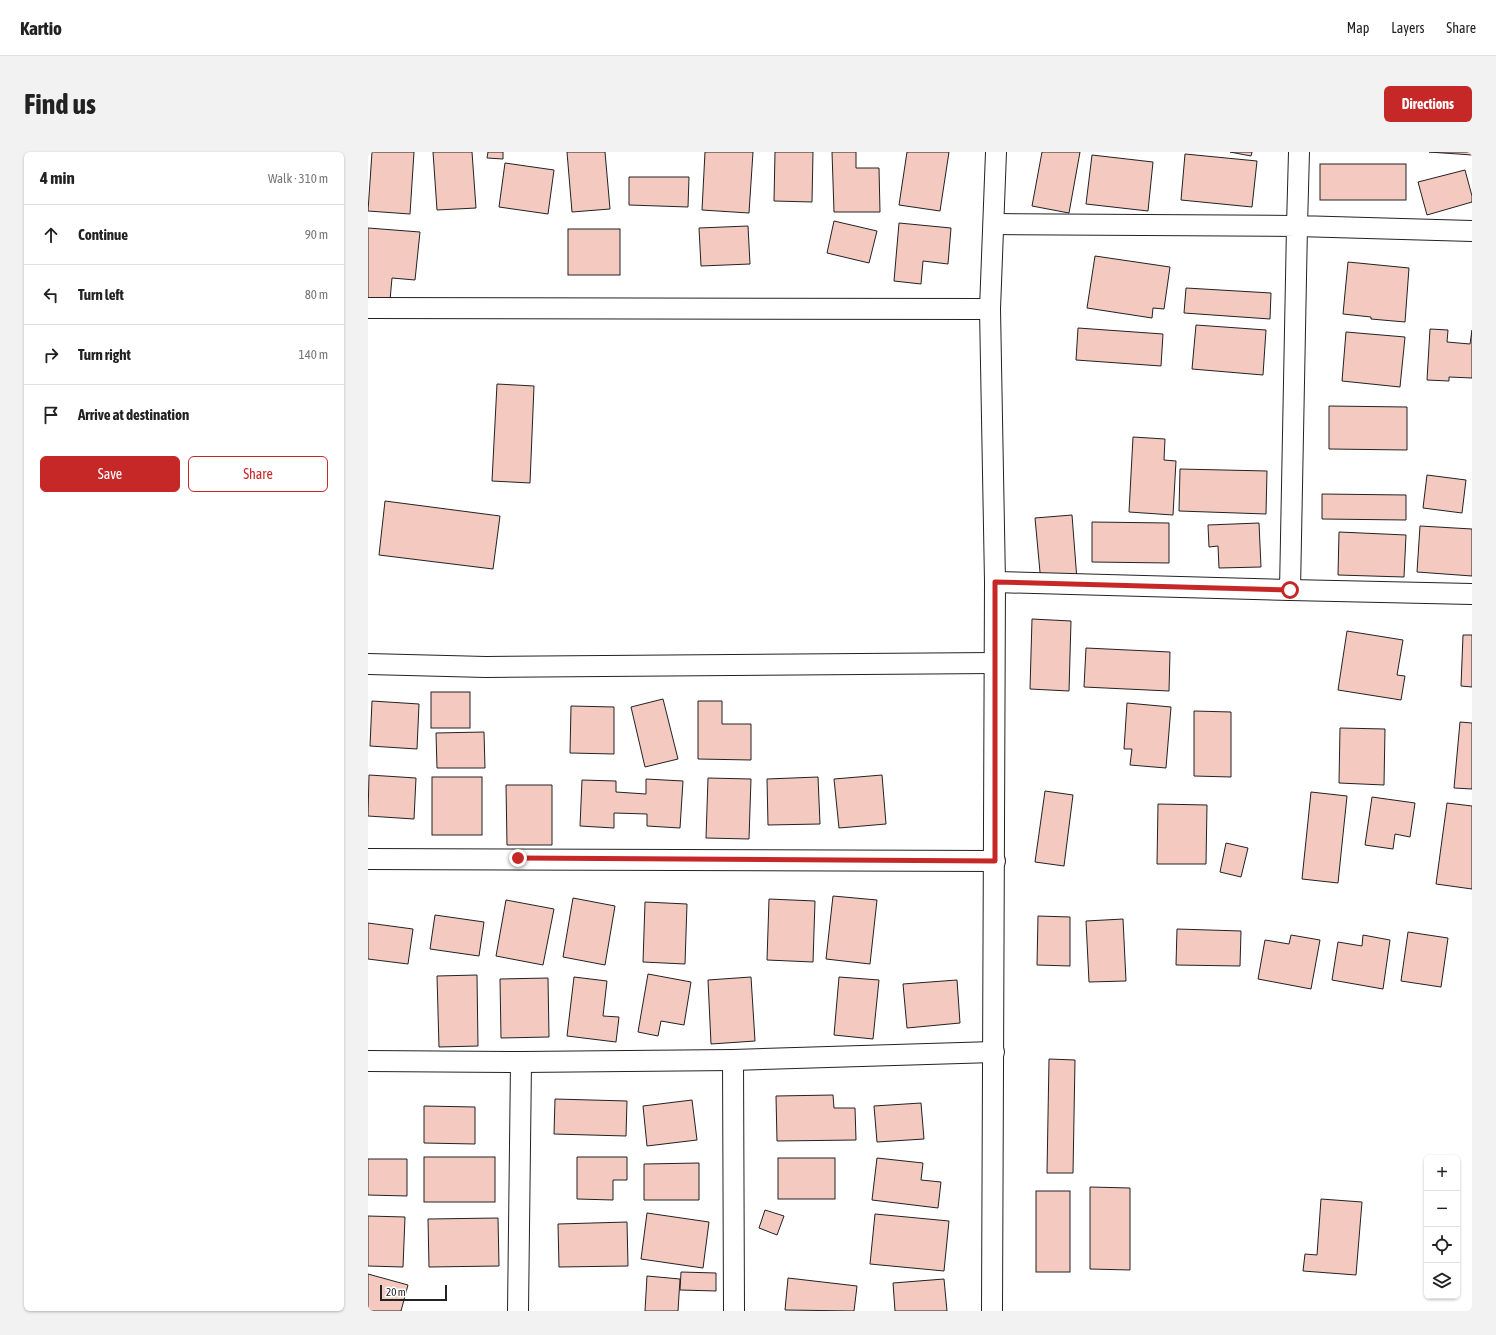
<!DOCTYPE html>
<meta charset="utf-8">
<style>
:root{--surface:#fff;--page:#f2f2f2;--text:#222;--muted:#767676;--line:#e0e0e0;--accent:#c62828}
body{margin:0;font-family:"Asap Condensed",sans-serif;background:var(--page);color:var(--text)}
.controls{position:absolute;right:12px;bottom:12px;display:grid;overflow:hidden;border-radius:6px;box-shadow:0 1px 3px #0004}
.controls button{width:36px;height:36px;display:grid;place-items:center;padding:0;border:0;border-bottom:1px solid var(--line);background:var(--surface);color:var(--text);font:20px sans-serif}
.scale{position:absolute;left:12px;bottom:10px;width:67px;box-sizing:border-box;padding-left:4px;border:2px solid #222;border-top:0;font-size:11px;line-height:14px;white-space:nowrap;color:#222;-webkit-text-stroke:3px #fff;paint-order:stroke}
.stop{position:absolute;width:12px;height:12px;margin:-9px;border:3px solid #c62828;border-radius:50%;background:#fff}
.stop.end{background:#c62828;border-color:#fff;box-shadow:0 1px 4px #0008}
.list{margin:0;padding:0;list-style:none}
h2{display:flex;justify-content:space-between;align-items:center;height:52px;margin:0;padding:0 16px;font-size:17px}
h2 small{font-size:13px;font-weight:400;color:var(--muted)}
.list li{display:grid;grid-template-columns:26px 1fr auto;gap:12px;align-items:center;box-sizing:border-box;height:60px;padding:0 16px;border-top:1px solid var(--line)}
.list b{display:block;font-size:15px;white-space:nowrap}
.list em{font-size:13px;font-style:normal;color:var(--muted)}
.actions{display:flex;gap:8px;padding:12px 16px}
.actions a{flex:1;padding:9px 0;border:1px solid var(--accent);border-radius:6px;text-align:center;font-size:14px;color:var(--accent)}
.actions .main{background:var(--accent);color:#fff}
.icon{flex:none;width:22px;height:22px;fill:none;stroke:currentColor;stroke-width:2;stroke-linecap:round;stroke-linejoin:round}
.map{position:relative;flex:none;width:1104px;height:1159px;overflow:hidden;border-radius:6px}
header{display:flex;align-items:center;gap:24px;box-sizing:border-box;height:56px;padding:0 20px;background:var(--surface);border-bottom:1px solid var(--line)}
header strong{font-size:19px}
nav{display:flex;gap:22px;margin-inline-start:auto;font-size:14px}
.intro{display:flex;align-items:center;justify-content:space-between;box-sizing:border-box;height:96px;padding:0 24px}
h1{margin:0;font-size:28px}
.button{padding:10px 18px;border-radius:6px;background:var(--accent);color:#fff;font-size:14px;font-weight:700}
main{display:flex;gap:24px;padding:0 24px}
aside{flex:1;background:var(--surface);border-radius:6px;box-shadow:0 1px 3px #0004}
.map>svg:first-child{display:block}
.building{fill:#f3c9c0;stroke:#222}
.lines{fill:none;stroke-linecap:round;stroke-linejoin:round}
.minor-casing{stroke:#222;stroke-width:22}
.minor{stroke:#fff;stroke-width:20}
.route{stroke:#c62828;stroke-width:5}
</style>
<header>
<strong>Kartio</strong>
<nav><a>Map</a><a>Layers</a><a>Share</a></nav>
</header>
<div class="intro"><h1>Find us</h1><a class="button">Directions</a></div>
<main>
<aside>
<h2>4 min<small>Walk · 310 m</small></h2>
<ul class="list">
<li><svg class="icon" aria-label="ahead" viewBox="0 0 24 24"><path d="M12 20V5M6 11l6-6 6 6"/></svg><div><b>Continue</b></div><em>90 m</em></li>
<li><svg class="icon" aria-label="left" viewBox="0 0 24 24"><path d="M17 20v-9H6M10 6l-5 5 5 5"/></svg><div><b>Turn left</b></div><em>80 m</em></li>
<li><svg class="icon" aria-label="right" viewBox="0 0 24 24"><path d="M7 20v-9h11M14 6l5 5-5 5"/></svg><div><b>Turn right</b></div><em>140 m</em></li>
<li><svg class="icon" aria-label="arrive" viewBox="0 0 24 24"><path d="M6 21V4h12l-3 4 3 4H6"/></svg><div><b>Arrive at destination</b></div></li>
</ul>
<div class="actions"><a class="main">Save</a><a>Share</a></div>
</aside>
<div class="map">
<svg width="1104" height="1159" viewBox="0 0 1104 1159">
<rect width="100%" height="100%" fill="#fff"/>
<!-- building -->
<g class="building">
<polygon points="4,0 46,0 42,62 0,59"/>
<polygon points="65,0 104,0 108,56 69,58"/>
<polygon points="120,0 135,0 135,7 119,6"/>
<polygon points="199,0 237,0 242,57 204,60"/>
<polygon points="337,0 385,0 381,61 334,58"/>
<polygon points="407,0 445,0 444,50 406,49"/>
<polygon points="464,0 488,0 488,16 511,16 512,60 466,60"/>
<polygon points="539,0 581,0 572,59 531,53"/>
<polygon points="674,0 712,0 701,61 664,54"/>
<polygon points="862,0 884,0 883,4"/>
<polygon points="1061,0 1104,0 1104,3"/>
<polygon points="817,2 889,9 884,55 813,48"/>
<polygon points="724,3 785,10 780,59 718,52"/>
<polygon points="137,11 186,18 180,62 131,55"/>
<rect x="952" y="12" width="86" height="36"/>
<polygon points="1097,18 1104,44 1104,50 1059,63 1050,30"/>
<polygon points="261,25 321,25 320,55 261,53"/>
<polygon points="466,69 509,79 501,111 459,101"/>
<polygon points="531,71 583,76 580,112 555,109 553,132 526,129"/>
<polygon points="380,74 382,112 333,114 331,76"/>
<polygon points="0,76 52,80 47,128 24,126 22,148 0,146"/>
<rect x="200" y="77" width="52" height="46"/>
<polygon points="727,104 802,115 796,157 785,156 784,166 719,156"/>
<polygon points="980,110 1041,116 1037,170 1003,167 1003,165 975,162"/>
<polygon points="818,136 903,141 902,167 816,161"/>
<polygon points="828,173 898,178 895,223 824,217"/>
<polygon points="710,176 795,182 793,214 708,208"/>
<polygon points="1062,177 1080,178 1079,190 1102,192 1104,178 1104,226 1081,225 1081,229 1059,228"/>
<polygon points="978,180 1037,185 1032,235 974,229"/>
<polygon points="129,232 166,234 162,331 124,329"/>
<polygon points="961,254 1039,255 1039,298 961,297"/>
<polygon points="765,285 797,287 796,308 808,309 805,363 761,360"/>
<polygon points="812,317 899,319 898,362 811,359"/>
<polygon points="1059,323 1098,328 1094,361 1055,356"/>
<polygon points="954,342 1038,343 1038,368 954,367"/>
<polygon points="17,349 132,364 125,417 11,403"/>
<polygon points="704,363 709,428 673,431 667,366"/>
<polygon points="724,370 801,371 801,411 724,410"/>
<polygon points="891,371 893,415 851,416 850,394 841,395 840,373"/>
<polygon points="1052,374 1104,377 1104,424 1049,420"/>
<polygon points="971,380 1038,383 1036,425 970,423"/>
<polygon points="664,467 703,469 701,539 662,537"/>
<polygon points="979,479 1035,488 1029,523 1037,524 1033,548 970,538"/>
<polygon points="1095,483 1104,483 1104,535 1093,534"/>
<polygon points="718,496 802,500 801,539 716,535"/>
<rect x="63" y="540" width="39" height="36"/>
<polygon points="295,547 310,607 277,615 263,555"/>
<polygon points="4,549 51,552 49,597 2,594"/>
<polygon points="330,549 354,549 354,572 383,572 383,608 330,607"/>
<polygon points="759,551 803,555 798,616 762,613 764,597 756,597"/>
<polygon points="203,554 246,555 246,602 202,601"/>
<polygon points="826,559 863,560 863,625 826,624"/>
<polygon points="1092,570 1104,571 1104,637 1086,636"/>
<polygon points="972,576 1017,577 1016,633 971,631"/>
<polygon points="116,580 117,616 69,616 68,581"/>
<polygon points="1,623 48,626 46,667 0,664"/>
<polygon points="514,623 518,672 471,676 466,627"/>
<rect x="64" y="625" width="50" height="58"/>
<polygon points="450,625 452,672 400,673 399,627"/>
<polygon points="340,626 383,627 381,687 338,686"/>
<polygon points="278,627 315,629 312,676 279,674 279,662 246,661 246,676 212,674 214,628 248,629 248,640 278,642"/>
<polygon points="138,633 184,633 184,693 139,693"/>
<polygon points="677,639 705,643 696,714 667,710"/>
<polygon points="943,640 979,644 970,731 934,727"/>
<polygon points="1004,645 1047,651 1042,685 1027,682 1025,697 997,693"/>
<polygon points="1079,651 1104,654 1104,737 1068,732"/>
<polygon points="790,652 839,653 838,712 789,712"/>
<polygon points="858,691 880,696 873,725 852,720"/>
<polygon points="465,744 509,748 502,812 458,807"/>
<polygon points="205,746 247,754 237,813 195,805"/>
<polygon points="401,747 447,749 445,810 399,808"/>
<polygon points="138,748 186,757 175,813 128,804"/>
<polygon points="277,750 319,752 317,812 275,810"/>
<polygon points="67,763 116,770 111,804 62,797"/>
<polygon points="670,764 702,765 702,814 669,813"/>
<polygon points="755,767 758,829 721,830 718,769"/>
<polygon points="0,771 45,777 40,812 0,807"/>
<polygon points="809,777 873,779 872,814 808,813"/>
<polygon points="1040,780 1080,786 1073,835 1033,829"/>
<polygon points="923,783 952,788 943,837 890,827 897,788 921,792"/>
<polygon points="995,783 1022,788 1015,837 964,828 970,790 994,794"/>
<polygon points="280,822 323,830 316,873 293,869 290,884 270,880"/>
<polygon points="109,823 110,894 71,895 69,824"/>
<polygon points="206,825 239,829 235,864 251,865 248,890 199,884"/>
<polygon points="383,825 387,889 343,892 340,828"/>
<polygon points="471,825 511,828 505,887 466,883"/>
<polygon points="180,826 181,885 133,886 132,827"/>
<polygon points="589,828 592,871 539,876 535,832"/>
<polygon points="681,907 707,908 705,1021 679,1021"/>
<polygon points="465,943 466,956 487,956 488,988 409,989 408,944"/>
<polygon points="187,947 259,949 258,984 186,982"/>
<polygon points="324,948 329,988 279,994 275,954"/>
<polygon points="553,951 556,987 509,990 506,954"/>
<polygon points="56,954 107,955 107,992 56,991"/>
<rect x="56" y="1005" width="71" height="45"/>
<polygon points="209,1005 259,1005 259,1028 245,1028 245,1048 209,1047"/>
<rect x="410" y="1006" width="57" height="41"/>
<polygon points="509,1006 555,1011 553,1028 573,1030 570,1056 504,1048"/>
<polygon points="0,1007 39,1007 39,1044 0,1043"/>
<polygon points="331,1011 331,1048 276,1048 276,1012"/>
<polygon points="722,1035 762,1036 762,1118 722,1117"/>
<rect x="668" y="1039" width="34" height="81"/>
<polygon points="953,1047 994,1050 988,1123 935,1119 937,1102 949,1103"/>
<polygon points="397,1058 416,1064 409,1083 391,1076"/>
<polygon points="279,1061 341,1070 335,1116 273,1107"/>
<polygon points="507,1062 581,1069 576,1119 502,1112"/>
<polygon points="0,1064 37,1065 35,1115 0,1114"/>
<polygon points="130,1066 131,1114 61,1115 60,1067"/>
<polygon points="259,1070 260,1114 191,1115 190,1072"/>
<polygon points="313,1120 348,1121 348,1139 312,1138"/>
<polygon points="0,1122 40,1133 33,1159 0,1159"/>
<polygon points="279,1124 312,1127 310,1159 277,1159"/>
<polygon points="420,1126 489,1134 486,1159 417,1158"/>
<polygon points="576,1127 579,1159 527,1159 525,1131"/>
</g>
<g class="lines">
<!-- minor casing -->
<g class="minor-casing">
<g id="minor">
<polyline points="931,0 929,74 1104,79"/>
<polyline points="626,72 929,74 922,438 627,430"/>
<polyline points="0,156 622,157"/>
<polyline points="922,438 1104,442"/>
<polyline points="0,512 118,515 626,511"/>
<polyline points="0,707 627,709"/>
<polyline points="365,908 366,1159"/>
<polyline points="0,909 153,910 365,908 626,900"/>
<polyline points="150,1159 153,910"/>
<polyline points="624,1159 627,430 622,157 628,0"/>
</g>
</g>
<!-- minor -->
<use href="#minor" class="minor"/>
</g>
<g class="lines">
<!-- route -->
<polyline class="route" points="150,706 627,709 627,430 922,438"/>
</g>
</svg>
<div class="controls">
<button>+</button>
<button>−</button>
<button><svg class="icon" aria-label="locate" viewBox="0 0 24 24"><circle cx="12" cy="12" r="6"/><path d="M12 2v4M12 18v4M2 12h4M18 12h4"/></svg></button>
<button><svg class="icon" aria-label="layers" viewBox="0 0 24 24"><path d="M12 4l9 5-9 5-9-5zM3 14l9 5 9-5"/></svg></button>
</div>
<div class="scale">20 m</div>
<div class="stop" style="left:922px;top:438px"></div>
<div class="stop end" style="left:150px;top:706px"></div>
</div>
</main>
